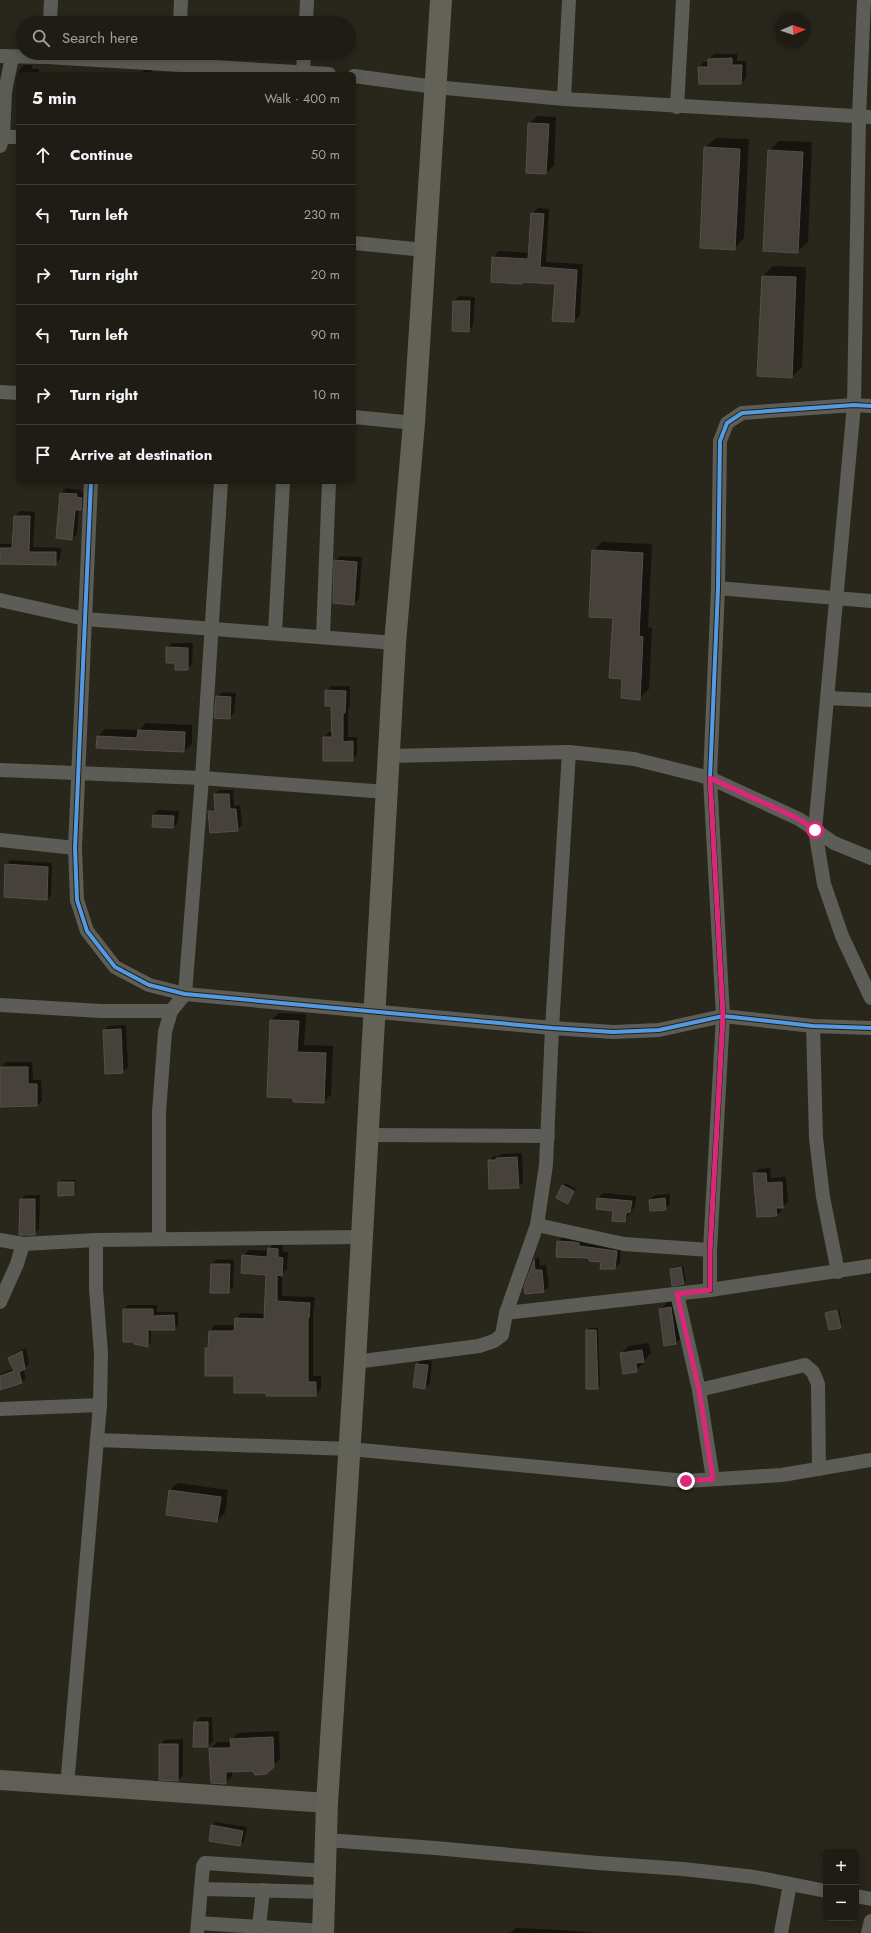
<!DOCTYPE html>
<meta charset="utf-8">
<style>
:root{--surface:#1f1c15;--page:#27251e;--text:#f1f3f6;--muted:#a1a1a0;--line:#3c3a34}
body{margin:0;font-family:Jost,sans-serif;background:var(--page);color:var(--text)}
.controls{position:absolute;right:12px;bottom:12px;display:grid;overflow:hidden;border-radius:6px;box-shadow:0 2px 10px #0003}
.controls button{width:36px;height:36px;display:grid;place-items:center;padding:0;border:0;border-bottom:1px solid var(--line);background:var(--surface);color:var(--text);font:20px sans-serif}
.compass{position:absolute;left:775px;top:12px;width:36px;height:36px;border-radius:50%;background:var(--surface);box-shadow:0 2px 10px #0003;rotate:88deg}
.stop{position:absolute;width:12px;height:12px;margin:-9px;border:3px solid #db2777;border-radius:50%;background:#fff}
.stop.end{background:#db2777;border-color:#fff;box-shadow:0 1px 4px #0008}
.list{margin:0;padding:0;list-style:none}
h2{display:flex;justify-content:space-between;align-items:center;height:52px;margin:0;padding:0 16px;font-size:17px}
h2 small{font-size:13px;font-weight:400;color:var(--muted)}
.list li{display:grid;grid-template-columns:26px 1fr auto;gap:12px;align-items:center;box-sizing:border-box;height:60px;padding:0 16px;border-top:1px solid var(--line)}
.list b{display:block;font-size:15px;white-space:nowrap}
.list em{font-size:13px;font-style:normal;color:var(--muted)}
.icon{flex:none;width:22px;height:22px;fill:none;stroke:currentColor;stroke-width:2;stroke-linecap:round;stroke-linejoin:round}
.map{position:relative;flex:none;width:871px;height:1933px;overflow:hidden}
.search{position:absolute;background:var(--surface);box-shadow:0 2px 10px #0003;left:16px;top:16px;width:340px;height:44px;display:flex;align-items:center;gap:10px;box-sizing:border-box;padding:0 14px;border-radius:22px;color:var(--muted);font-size:15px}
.panel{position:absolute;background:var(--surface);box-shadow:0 2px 10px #0003;left:16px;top:72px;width:340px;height:412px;border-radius:6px}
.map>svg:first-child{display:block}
.shadow{fill:#0007}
.building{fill:#46413a;stroke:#555049}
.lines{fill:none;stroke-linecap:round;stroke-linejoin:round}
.street{stroke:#5c5d56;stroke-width:14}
.secondary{stroke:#5f5f57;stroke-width:20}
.highway{stroke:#626258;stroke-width:22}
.cycleway-casing{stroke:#25200d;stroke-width:6}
.cycleway{stroke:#5399e6;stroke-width:4}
.route{stroke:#db2777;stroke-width:5}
</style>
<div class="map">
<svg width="871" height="1933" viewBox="0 0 871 1933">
<rect width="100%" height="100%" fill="#29261c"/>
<!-- shadow -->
<g class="shadow">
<polygon points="714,54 737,54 737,61 746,61 746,78 741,83 699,67 704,62 709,62 709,59"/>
<polygon points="24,65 32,65 32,69 39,69 39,74 19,74 19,70"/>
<polygon points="145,69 152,70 152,74 140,74"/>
<polygon points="537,116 556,117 554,165 546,173 529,124"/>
<polygon points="716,138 749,139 744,238 734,249 705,148"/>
<polygon points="779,141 812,142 808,242 797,252 769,151"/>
<polygon points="538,208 549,209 546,262 583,264 580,315 574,321 556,283 493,258 499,251 530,253 532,214"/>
<polygon points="773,266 806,267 802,367 791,377 763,276"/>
<polygon points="459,296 475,297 473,326 468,331 454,301"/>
<polygon points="66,488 81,490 81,493 86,493 86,504 79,509 77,534 72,539 61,493"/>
<polygon points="20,511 35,512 33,547 61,548 60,559 55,564 0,564 0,544 14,544 15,516"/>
<polygon points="602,542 652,544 648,627 652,628 649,689 639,698 623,678 614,617 593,551"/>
<polygon points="340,556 362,557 359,599 354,604 335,560"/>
<polygon points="172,643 193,643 192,664 187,669 176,662 167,648"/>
<polygon points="331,686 350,686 350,707 348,709 348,737 357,737 357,755 352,760 324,760 324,737 329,732 333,732 332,705 326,691"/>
<polygon points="222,692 236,693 234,713 229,718 217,697"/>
<polygon points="146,723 192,725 192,744 184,751 98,736 105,729 139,730"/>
<polygon points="220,790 233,790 234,806 240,805 242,825 237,830 209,812 216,807 215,794"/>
<polygon points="158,810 179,811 178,822 173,827 153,815"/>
<polygon points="11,860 52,863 51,895 47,899 6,864"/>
<polygon points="279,1013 306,1014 304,1045 333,1046 331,1095 323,1102 294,1097 271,1020"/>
<polygon points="126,1025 128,1067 123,1072 104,1030 109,1026"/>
<polygon points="6,1062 32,1062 33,1080 41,1080 42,1101 37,1105 0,1106 1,1067"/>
<polygon points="522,1153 523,1183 518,1187 489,1161 494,1156 499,1156 501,1154"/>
<polygon points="770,1168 771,1178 786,1177 788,1202 781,1207 782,1210 777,1215 754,1174 759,1169"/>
<polygon points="61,1180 75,1180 76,1192 74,1194 59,1182"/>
<polygon points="565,1183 576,1189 568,1203 563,1186"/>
<polygon points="603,1193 636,1196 635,1206 624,1221 614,1210 598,1198"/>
<polygon points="670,1194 670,1204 665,1209 650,1200 655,1195"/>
<polygon points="26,1195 40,1195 39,1229 34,1234 21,1199"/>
<polygon points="563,1237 621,1246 620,1263 615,1268 558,1242"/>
<polygon points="274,1243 283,1243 283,1252 288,1252 287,1269 282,1274 282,1296 315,1297 313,1313 313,1376 321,1376 321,1389 315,1395 267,1392 235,1375 206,1349 209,1345 210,1331 215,1325 235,1325 236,1319 241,1313 265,1314 267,1274 243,1256 249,1250 268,1251"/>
<polygon points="539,1256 540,1266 546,1265 549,1286 544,1291 525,1288 535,1260"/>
<polygon points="217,1259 234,1260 233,1287 228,1292 212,1264"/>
<polygon points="683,1266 686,1281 684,1283 671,1269 673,1267"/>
<polygon points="678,1300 684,1335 676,1343 665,1345 660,1310 668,1302"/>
<polygon points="128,1305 157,1305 157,1312 178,1312 178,1325 175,1329 151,1329 151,1342 148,1346 124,1309"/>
<polygon points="839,1309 842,1325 840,1327 826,1313"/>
<polygon points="589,1328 598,1328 600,1386 598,1388 587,1330"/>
<polygon points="649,1343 651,1353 636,1371 621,1353 629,1346"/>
<polygon points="26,1348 29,1364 23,1369 26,1378 22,1382 0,1389 0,1374 14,1369 9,1358 13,1354"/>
<polygon points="422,1359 432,1361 430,1383 425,1388 417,1364"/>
<polygon points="178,1483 228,1490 225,1513 217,1521 170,1490"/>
<polygon points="200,1717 212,1717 213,1741 208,1746 195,1722"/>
<polygon points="279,1731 280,1759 265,1773 254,1770 232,1771 232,1776 226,1783 210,1749 217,1742 232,1742 232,1739 238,1733"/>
<polygon points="183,1739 183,1775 178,1780 160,1745 165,1740"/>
<polygon points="216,1822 247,1827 244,1841 240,1845 212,1826"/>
<polygon points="516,1928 564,1930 596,1933 510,1933"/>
</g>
<!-- building -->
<g class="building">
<polygon points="732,58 732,65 742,65 741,84 699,84 698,67 708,67 708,59"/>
<polygon points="528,123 549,124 546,174 526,173"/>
<polygon points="704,147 740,149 735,250 700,248"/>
<polygon points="768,150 803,152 798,253 763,251"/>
<polygon points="531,213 544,214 540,267 577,270 574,322 552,321 555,284 523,282 522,284 491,282 492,257 528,259"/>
<polygon points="762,276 796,277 792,378 757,376"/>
<polygon points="453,301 470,301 469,332 452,331"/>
<polygon points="60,493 77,494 76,497 82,498 81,510 75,510 72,540 56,538"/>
<polygon points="14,516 30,516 29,552 56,552 56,565 0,564 0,548 12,548"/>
<polygon points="592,550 643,553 639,636 643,637 640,700 621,698 622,679 609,678 613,618 589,617"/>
<polygon points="334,560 357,562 354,605 333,603"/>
<polygon points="166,647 188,648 188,670 175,670 175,663 166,663"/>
<polygon points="325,690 346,691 345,713 343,713 343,742 353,741 353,761 323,761 323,737 332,737 331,706 325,706"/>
<polygon points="216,696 231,697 230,719 214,718"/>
<polygon points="138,730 185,732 184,752 96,748 97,736 137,738"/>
<polygon points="214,794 229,794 230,809 236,809 238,831 210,833 208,811 215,811"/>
<polygon points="153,815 174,816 173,828 152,827"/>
<polygon points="5,864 48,867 47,900 4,897"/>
<polygon points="270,1020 299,1021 297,1052 326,1053 324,1103 293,1102 293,1098 267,1097"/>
<polygon points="121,1029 123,1073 105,1074 103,1030"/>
<polygon points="0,1067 28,1067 28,1084 37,1084 37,1106 0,1107"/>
<polygon points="517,1157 519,1188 489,1189 488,1160 496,1160 496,1158"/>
<polygon points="753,1173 766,1173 767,1183 782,1182 783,1208 776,1208 777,1216 757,1217"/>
<polygon points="58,1182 74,1182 74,1195 58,1196"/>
<polygon points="562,1185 574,1191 568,1204 556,1198"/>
<polygon points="597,1198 632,1201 630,1212 626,1213 625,1222 612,1221 613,1211 596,1209"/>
<polygon points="665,1198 666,1210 650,1211 649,1200"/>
<polygon points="20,1199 35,1199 35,1235 19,1235"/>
<polygon points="557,1241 574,1242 579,1243 579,1246 617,1251 615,1269 600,1269 601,1262 589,1261 589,1258 556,1257"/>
<polygon points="268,1248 278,1249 278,1257 283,1258 282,1276 277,1275 277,1301 310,1303 309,1318 308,1318 308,1382 316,1382 316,1396 266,1396 266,1393 234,1393 234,1376 205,1376 205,1348 208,1348 209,1331 234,1331 235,1318 264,1319 266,1275 241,1273 242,1255 267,1257"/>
<polygon points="534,1260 535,1270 542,1270 544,1292 525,1294 524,1287"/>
<polygon points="211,1264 230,1264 229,1293 210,1293"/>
<polygon points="681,1267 684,1284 672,1286 670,1269"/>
<polygon points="671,1307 676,1344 664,1346 659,1309"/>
<polygon points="123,1309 153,1309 153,1316 174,1315 175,1330 148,1330 148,1347 134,1344 134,1342 123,1342"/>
<polygon points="837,1310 841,1328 829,1330 825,1313"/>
<polygon points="586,1330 596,1330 598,1389 586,1389"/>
<polygon points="642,1350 644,1362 636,1363 637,1372 623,1374 620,1353"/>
<polygon points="22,1351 25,1369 19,1372 22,1383 0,1390 0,1376 14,1371 8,1358"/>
<polygon points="416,1364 428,1365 425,1389 413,1387"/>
<polygon points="169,1490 221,1497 217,1522 166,1515"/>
<polygon points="194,1722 208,1722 208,1747 193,1747"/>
<polygon points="273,1737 274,1767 266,1774 255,1775 253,1771 226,1772 226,1784 211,1783 209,1748 231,1748 230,1739"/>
<polygon points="159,1744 178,1744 178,1781 159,1780"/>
<polygon points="211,1825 243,1831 240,1846 209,1841"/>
</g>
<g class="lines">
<!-- street -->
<g class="street">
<polyline points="864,0 859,116 854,405 815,830 824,884 842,936 871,998"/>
<polyline points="50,23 51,0"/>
<polyline points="180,23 181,0"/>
<polyline points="306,23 307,0"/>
<polyline points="0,56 47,57 329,74"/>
<polyline points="303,74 304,53"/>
<polyline points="354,76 435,87 564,99 871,117"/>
<polyline points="564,99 569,0"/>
<polyline points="677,107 683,0"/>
<polyline points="3,137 18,137"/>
<polyline points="0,146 3,137 5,92 12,57"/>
<polyline points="354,243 424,250"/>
<polyline points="0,392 18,393"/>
<polyline points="354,417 414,423"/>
<polyline points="91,482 75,848 77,900 87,931 115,967 149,985 185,994 552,1028 613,1032 659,1030 723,1016 813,1026 871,1028"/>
<polyline points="718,588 871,601"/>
<polyline points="0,600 85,619 395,643"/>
<polyline points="275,633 283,482"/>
<polyline points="323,636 329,482"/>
<polyline points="827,698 871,700"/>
<polyline points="388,756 569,752 634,759 710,778 799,819 834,843 871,858"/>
<polyline points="0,770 202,778 386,792"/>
<polyline points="0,840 75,848"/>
<polyline points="0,1005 101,1011 171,1011"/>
<polyline points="813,1026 816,1138 823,1197 838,1272"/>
<polyline points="366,1135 548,1136"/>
<polyline points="537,1225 624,1244 710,1250"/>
<polyline points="159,1239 159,1112 165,1032 171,1011 185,994 202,778 221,482"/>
<polyline points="0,1240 23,1244 96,1240 361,1237"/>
<polyline points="710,1290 710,1250 723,1016 710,778 718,588 720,441 727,423 742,413 854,405 871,406"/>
<polyline points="677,1294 699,1390 713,1479"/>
<polyline points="0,1302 17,1264 23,1244"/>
<polyline points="506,1313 710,1290 871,1266"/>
<polyline points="355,1362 479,1346 494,1341 502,1335 506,1313 537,1225 546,1165 552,1028 569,752"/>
<polyline points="699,1390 805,1365 813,1372 818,1384 819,1469"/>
<polyline points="0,1409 100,1405"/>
<polyline points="97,1440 350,1449 686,1481 782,1475 871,1460"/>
<polyline points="67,1786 100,1405 101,1353 96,1289 96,1240"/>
<polyline points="327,1840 435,1848 598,1863 683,1869 755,1877 826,1891"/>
<polyline points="201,1889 325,1892"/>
<polyline points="856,1896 871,1899"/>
<polyline points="198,1923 323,1931"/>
<polyline points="259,1927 263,1890"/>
<polyline points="197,1933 203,1866 205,1863 326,1871"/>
<polyline points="781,1933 790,1884"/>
<polyline points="868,1933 871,1921"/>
</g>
<!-- secondary -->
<polyline class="secondary" points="0,1780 327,1803"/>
<!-- highway -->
<polyline class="highway" points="323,1933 327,1803 355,1362 395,643 414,423 441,0"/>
<!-- cycleway casing -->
<g class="cycleway-casing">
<g id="cycleway">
<polyline points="91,482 75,848 77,900 87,931 115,967 149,985 185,994 552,1028 613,1032 659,1030 723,1016 813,1026 871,1028"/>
<polyline points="710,1290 710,1250 723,1016 710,778 718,588 720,441 727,423 742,413 854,405 871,406"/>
</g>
</g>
<!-- cycleway -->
<use href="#cycleway" class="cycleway"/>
</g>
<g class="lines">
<!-- route -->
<polyline class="route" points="686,1481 713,1479 699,1390 677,1294 710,1290 710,1250 723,1016 710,778 799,819 815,830"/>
</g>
</svg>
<div class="controls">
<button>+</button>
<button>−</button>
</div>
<svg class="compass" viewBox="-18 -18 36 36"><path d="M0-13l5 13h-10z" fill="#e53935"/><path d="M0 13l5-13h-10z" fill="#a1a1a0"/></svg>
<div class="stop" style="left:815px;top:830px"></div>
<div class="stop end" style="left:686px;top:1481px"></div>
<div class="search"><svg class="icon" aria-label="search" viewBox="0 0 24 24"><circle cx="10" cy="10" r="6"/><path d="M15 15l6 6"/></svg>Search here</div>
<section class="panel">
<h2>5 min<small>Walk · 400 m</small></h2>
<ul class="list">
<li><svg class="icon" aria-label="ahead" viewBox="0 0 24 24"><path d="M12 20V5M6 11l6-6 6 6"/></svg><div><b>Continue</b></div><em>50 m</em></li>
<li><svg class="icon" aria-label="left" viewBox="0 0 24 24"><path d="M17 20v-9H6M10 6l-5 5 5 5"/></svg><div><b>Turn left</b></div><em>230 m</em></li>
<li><svg class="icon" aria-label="right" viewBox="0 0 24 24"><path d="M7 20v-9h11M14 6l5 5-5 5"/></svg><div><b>Turn right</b></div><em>20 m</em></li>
<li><svg class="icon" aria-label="left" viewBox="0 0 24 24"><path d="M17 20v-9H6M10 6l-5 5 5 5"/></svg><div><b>Turn left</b></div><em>90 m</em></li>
<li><svg class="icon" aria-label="right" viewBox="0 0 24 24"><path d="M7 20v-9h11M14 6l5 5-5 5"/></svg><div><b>Turn right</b></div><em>10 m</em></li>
<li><svg class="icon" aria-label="arrive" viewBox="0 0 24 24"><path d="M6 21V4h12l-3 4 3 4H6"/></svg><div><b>Arrive at destination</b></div></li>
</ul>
</section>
</div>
